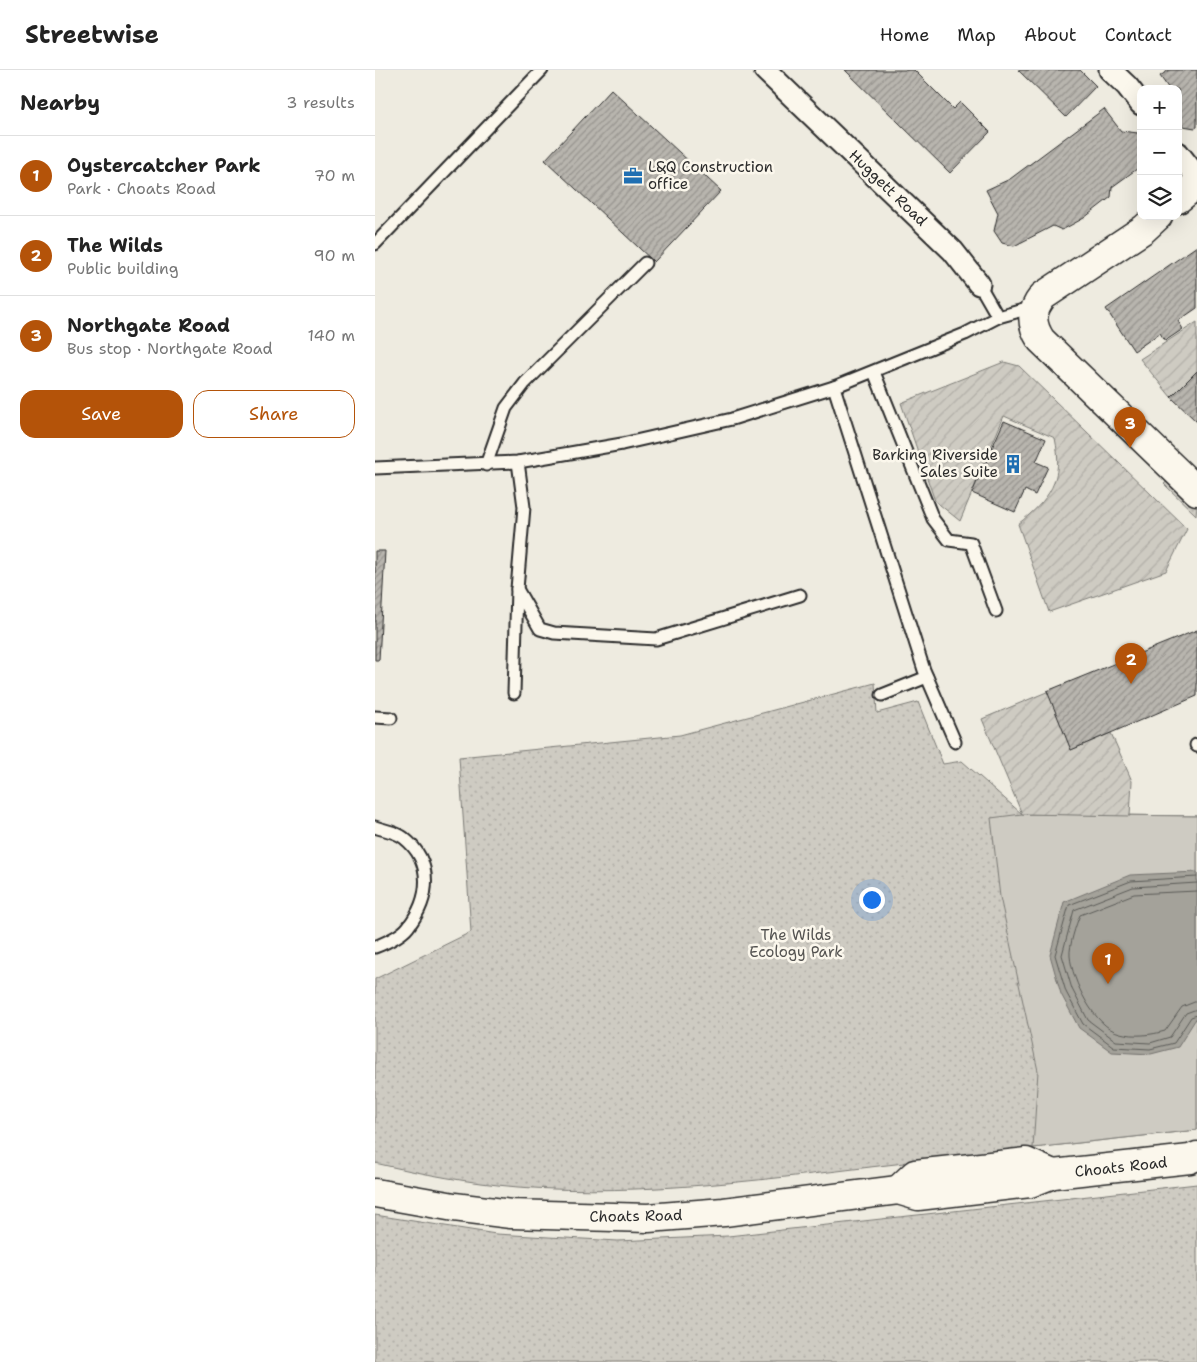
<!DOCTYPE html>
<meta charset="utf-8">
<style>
:root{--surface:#fff;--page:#f6f6f6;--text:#222;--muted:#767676;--line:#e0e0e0;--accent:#b45309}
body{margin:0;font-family:"Shantell Sans",sans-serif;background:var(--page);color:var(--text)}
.controls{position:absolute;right:15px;top:15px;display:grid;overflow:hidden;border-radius:10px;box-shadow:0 5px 20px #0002}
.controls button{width:45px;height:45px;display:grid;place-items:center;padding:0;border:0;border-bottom:1px solid var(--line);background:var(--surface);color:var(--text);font:25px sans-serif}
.you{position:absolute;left:496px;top:829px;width:18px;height:18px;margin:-12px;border:4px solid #fff;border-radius:50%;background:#1a73e8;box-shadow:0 0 0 8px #1a73e833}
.badge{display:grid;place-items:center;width:32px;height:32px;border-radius:50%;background:var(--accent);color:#fff;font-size:16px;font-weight:700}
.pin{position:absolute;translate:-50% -41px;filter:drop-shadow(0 1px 2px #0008)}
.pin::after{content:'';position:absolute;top:26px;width:18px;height:15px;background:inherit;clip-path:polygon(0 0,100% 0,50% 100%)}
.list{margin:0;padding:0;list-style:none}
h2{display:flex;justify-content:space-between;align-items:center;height:65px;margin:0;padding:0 20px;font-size:21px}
h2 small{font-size:16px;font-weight:400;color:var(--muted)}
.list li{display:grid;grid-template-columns:32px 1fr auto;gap:15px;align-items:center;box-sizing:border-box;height:80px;padding:0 20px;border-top:1px solid var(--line)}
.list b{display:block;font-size:19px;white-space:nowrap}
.list p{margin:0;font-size:16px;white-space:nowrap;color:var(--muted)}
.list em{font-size:16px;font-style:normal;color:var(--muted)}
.actions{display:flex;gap:10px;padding:15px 20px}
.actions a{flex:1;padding:11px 0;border:1px solid var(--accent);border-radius:15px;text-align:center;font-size:18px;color:var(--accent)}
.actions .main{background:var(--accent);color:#fff}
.icon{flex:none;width:28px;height:28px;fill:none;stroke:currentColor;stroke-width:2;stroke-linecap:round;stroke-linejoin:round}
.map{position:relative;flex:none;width:822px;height:1292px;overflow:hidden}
header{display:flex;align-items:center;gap:30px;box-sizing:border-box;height:70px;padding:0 25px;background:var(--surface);border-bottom:1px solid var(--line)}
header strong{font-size:24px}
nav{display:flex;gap:28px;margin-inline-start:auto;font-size:18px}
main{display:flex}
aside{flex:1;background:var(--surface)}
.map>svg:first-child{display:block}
.grass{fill:url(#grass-dots);stroke:#7c7b76}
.park{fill:#cecbc2;stroke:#7c7b76}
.garden{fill:url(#garden-furrows);stroke:#7c7b76}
.water{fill:#a4a29a;stroke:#74726e}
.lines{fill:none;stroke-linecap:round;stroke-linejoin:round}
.shore{stroke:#5b5b57;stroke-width:1}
.building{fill:url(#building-hatch);stroke:#2b2b2b}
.lane-casing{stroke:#2b2b2b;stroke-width:15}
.street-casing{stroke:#2b2b2b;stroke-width:25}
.secondary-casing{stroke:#2b2b2b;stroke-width:31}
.lane{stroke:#fbf7ec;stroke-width:11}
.street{stroke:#fbf7ec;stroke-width:21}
.secondary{stroke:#fbf7ec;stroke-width:28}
.labels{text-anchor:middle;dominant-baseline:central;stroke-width:5;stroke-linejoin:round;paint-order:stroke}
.poi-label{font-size:15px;fill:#2b2b2b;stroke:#fbf7ec;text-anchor:start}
.street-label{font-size:15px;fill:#2b2b2b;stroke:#fbf7ec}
.park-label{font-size:15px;fill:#545351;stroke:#fbf7ec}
</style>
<header>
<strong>Streetwise</strong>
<nav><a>Home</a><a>Map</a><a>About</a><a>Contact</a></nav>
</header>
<main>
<aside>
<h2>Nearby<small>3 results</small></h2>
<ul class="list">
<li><span class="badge">1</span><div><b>Oystercatcher Park</b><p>Park · Choats Road</p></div><em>70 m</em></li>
<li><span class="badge">2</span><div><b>The Wilds</b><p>Public building</p></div><em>90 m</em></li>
<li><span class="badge">3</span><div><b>Northgate Road</b><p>Bus stop · Northgate Road</p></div><em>140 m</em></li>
</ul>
<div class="actions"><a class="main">Save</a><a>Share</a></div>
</aside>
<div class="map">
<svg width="822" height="1292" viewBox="0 0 822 1292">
<defs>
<pattern id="grass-dots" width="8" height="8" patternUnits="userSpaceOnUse" patternTransform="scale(1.25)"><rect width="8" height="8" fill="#cecbc2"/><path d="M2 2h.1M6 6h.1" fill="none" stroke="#b1aea7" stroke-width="1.8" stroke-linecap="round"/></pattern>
<pattern id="garden-furrows" width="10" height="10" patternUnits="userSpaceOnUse" patternTransform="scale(1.25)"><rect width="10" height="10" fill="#cecbc2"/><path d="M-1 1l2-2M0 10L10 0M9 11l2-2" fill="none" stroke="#b1aea7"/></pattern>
<pattern id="building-hatch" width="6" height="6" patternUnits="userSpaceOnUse" patternTransform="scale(1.25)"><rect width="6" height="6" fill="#b8b5ae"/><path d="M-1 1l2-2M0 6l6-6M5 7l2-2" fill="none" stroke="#96938e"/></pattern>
</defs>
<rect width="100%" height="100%" fill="#eeebe0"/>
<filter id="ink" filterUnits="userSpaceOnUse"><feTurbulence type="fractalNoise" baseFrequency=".02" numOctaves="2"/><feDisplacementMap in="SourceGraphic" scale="10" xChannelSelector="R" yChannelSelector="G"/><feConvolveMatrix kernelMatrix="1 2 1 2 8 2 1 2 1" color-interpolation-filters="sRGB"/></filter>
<g filter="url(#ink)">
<!-- grass -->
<g class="grass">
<polygon points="795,409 822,435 821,445 789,414"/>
<path d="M500,613L502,643L543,632L568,694L587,691L647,744L822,746V1060C724,1071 626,1081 529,1093C401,1108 272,1127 143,1117C95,1113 47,1104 0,1093V909L96,862L84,687L305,665Z"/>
<polygon points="822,1114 822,1292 0,1292 0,1145 121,1164 243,1171 353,1166"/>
</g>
<!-- park -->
<polygon class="park" points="647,744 822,746 822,1060 658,1078 663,1001 625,827 616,748"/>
<!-- garden -->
<g class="garden">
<polygon points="822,252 822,301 796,327 765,289"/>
<path d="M629,292L644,296L812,459L791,501L674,542L643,454C675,429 689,410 680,368L629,346L585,451L560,431L526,333Z"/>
<polygon points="710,606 684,648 696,680 736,663 757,711 755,746 647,744 607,649"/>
</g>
<!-- water -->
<polygon class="water" points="822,802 822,947 803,977 776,984 737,982 704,958 686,924 675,885 689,832 755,805"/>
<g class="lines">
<!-- shore -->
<g class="shore">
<polyline points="822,807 756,811 694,835 680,885 691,922 708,954 739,977 775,979 799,973 816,947 822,945"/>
<polyline points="822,813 758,817 699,840 687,885 697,919 713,950 741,971 775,973 795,967 811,943 822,939"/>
<path d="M822,821L759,824L705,845C701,854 694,876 695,886C697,910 719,957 745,963C760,967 776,965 790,961L807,937L822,931"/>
</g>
</g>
<!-- building -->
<g class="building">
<polygon points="470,0 539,0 578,39 585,32 615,62 575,103"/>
<polygon points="643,0 705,0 721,16 691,47"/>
<polygon points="794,0 822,0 822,57 820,58 808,56 803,51 803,19 794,19 785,6"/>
<polygon points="236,19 346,121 279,192 170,90"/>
<polygon points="729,39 746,61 763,63 766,67 766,96 737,117 736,127 709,148 687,160 678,156 639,176 627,173 619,161 623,143 611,120 635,109"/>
<polygon points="822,176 822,238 803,251 808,259 790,271 785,263 759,281 731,239"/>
<polygon points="822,301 822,352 796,327"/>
<polygon points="629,351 671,369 661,392 673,397 660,425 650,420 640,442 597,423"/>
<polygon points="0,481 10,481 4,590 0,590"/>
<polygon points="822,560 822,626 696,680 672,621"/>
</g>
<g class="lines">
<!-- lane casing -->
<g class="lane-casing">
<g id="lane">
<polyline points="0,174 167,0"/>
<polyline points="604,214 623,247"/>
<polyline points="499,302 558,449 574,470 596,473 621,541"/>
<polyline points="459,317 549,600 580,672"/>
<polyline points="111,395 131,338 150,313 270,193"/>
<polyline points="0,398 143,392 247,374 357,349 459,317 590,264 623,247 659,237"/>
<polyline points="142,519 165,559 179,563 281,569 425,525"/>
<polyline points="139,623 142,519 149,437 143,392"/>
<polyline points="507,625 552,607"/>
<polyline points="0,647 16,648"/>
<polyline points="821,675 822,676"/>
<path d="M0,757C8,760 22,762 29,768C59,792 55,829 33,857C26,866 10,873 0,877"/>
</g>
</g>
<!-- street casing -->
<g class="street-casing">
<g id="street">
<polyline points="390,0 578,181 604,214"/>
<polyline points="735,0 752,16 766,34"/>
<polyline points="803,83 822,107"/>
</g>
</g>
<!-- secondary casing -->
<g class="secondary-casing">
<g id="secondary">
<polyline points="803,129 822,114"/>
<path d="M783,146L769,159L668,226C656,241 655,253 666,270L822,421"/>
<polyline points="523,1120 540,1104 651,1092 678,1104"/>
<polyline points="0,1123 79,1137 136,1144 273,1148 349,1142 523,1120 543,1126 655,1113 678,1104 815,1089 822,1086"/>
</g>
</g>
<!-- lane -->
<use href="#lane" class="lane"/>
<!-- street -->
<use href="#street" class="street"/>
<!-- secondary -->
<use href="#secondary" class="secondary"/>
</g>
</g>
<!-- icons -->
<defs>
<g id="office-bare" transform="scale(1.5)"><path d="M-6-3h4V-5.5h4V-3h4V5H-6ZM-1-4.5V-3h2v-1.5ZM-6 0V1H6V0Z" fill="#1f6fb2" stroke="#fbf7ec" stroke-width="2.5" paint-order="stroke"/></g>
<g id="building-bare" transform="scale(1.5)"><path d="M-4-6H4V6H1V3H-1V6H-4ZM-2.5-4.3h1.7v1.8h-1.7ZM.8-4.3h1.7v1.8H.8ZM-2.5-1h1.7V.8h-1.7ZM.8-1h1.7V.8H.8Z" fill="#1f6fb2" stroke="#fbf7ec" stroke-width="2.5" paint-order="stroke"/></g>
</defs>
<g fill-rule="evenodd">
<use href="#office-bare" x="258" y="106"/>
<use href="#building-bare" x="638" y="394"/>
</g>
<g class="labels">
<!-- poi labels -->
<g class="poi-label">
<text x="273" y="97">L&amp;Q Construction<tspan x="273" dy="17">office</tspan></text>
<text x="623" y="385" text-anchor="end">Barking Riverside<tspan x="623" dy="17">Sales Suite</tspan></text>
</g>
<!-- street labels -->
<g class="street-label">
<text transform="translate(513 118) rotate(44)">Huggett Road</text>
<text transform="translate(746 1097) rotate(-6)">Choats Road</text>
<text transform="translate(261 1146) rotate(-1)">Choats Road</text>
</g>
<!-- park labels -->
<g class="park-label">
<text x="421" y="865">The Wilds<tspan x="421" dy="17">Ecology Park</tspan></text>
</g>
</g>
</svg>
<div class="controls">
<button>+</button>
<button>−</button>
<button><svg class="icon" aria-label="layers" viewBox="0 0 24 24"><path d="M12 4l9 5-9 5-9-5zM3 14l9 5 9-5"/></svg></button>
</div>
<div class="you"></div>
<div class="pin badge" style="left:733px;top:914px">1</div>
<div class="pin badge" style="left:756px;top:614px">2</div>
<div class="pin badge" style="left:755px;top:378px">3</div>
</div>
</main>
